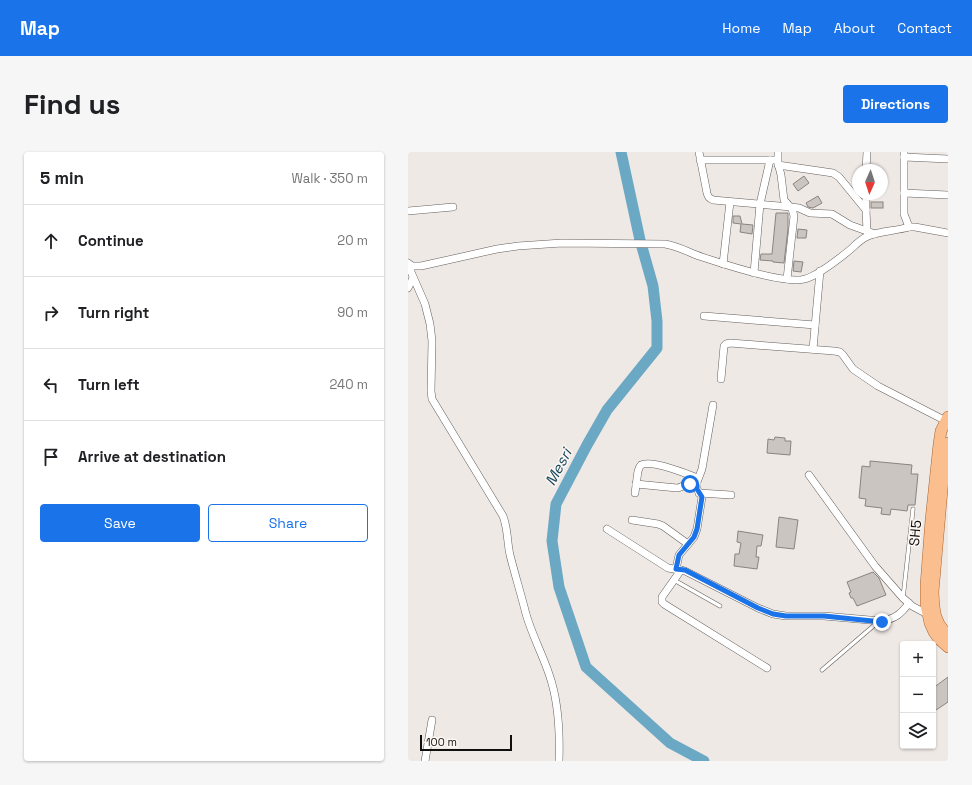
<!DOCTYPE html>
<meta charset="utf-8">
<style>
:root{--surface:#fff;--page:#f6f6f6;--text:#202124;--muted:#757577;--line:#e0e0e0;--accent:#1a73e8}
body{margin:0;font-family:"Space Grotesk",sans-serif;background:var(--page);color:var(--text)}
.controls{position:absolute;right:12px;bottom:12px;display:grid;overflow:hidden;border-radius:4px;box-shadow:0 1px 3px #0004}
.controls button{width:36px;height:36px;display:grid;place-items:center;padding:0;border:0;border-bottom:1px solid var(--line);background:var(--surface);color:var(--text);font:20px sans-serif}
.compass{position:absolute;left:444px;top:12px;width:36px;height:36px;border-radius:50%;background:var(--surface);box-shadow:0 1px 3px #0004;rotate:183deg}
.scale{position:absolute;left:12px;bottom:10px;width:92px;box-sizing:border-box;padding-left:4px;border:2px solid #110f0e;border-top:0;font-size:11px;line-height:14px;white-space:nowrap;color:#110f0e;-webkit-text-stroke:3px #fdf7f3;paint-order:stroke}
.stop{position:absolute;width:12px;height:12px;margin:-9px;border:3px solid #1a73e8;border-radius:50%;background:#fff}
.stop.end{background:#1a73e8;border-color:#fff;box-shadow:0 1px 4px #0008}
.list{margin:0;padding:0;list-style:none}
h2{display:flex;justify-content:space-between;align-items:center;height:52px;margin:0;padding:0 16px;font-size:17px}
h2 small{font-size:13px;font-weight:400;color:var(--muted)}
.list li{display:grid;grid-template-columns:26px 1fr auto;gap:12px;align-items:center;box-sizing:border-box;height:72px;padding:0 16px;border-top:1px solid var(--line)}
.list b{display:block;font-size:15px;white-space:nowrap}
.list em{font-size:13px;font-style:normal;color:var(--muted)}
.actions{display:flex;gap:8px;padding:12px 16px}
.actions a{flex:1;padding:9px 0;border:1px solid var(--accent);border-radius:4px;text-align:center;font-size:14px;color:var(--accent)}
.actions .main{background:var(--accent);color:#fff}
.icon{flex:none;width:22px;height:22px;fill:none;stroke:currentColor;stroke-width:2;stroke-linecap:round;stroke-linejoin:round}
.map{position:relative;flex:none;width:540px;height:609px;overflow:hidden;border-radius:4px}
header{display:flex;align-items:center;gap:24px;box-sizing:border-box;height:56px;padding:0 20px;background:var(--accent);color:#fff}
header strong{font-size:19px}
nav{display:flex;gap:22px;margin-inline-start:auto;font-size:14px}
.intro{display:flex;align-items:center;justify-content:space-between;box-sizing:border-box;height:96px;padding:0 24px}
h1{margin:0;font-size:28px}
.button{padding:10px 18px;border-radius:4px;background:var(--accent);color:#fff;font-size:14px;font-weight:700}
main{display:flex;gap:24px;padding:0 24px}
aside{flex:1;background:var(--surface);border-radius:4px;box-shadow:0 1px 3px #0004}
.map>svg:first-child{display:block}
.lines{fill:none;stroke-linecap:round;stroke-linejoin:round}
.river{stroke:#6ba8c4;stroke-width:11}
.building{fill:#cbc5c1;stroke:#898480}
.service-casing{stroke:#645f5c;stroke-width:4.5}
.minor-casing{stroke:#645f5c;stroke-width:8}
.primary-casing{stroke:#a76532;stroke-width:12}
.service{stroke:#fff;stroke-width:3.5}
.minor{stroke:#fff;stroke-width:7}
.primary{stroke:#fbbf8f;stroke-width:11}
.route{stroke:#1a73e8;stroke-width:5}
.labels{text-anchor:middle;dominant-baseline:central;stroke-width:3;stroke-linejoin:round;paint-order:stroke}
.street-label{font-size:14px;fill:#110f0e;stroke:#fdf7f3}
.water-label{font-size:15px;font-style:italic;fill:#17495e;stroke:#fdf7f3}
</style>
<header>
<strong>Map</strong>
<nav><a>Home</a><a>Map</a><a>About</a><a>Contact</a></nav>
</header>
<div class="intro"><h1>Find us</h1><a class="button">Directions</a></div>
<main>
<aside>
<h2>5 min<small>Walk · 350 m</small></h2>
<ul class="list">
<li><svg class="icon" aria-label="ahead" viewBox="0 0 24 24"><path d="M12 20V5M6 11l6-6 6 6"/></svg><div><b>Continue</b></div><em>20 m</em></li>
<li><svg class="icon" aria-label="right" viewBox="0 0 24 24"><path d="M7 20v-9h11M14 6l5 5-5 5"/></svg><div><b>Turn right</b></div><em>90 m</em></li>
<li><svg class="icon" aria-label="left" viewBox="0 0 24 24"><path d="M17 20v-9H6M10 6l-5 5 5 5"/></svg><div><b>Turn left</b></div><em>240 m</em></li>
<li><svg class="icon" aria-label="arrive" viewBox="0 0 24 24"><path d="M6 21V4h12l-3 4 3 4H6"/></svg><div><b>Arrive at destination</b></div></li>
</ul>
<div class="actions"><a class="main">Save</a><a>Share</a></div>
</aside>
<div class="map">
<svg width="540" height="609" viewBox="0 0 540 609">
<rect width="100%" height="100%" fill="#efe9e6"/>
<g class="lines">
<!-- river -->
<polyline class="river" points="213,0 232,88 245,134 249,169 249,196 199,258 179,293 148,352 144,389 151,435 178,515 262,591 296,609"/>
</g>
<!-- building -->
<g class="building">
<polygon points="396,24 401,31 390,39 385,32"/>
<polygon points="410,44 414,51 405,56 400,55 398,51"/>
<rect x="463" y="50" width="12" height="6"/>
<polygon points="368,61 380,61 380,77 376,111 365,110 365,109 352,108 353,102 364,102"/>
<polygon points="325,64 332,64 334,72 345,73 344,82 332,80 333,72 325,71"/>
<polygon points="390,77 399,78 398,86 389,86"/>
<polygon points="386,109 395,110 393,120 385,119"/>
<polygon points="367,285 377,286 377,289 383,289 382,303 359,301 360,287 366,288"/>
<polygon points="462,309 504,313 503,322 510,322 507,353 500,353 499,359 483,357 482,363 473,362 474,356 457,354 458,347 451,346 454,314 462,315"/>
<polygon points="371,365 390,368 386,397 368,395"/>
<polygon points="330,379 355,383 353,394 349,394 348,405 351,405 349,417 326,414 327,402 331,402 333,391 329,390"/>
<polygon points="465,420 471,426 478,443 449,454 445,446 443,446 441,441 443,440 439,430"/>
<polygon points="540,525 540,550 528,558 525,555 525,536"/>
</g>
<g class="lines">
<!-- service casing -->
<g class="service-casing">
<g id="service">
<polyline points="266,428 312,454"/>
<polyline points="495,446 505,357"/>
<polyline points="414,518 470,470"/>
</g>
</g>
<!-- minor casing -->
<g class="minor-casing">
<g id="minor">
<path d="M291,0L299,41C300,45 301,46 305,48L383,55L391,56L402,61L424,62L442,73L467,82"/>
<polyline points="370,0 370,11 373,23 376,48 384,57 386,64 379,127"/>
<polyline points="496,0 496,62 501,75"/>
<polyline points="496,5 540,7"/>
<polyline points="292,8 366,8"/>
<polyline points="370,13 425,21 431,25 458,58"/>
<polyline points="458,18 459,0"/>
<polyline points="496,41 540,43"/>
<polyline points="458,42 458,58 459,79"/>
<polyline points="0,59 45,55"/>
<path d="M0,111L4,114H13L89,97L110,94L154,91L257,92C270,94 282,101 294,105C315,112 377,133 397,127C411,123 432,106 443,97C448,92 453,87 460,84C471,79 488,79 501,75H507L540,81"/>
<polyline points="315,112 322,50"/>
<path d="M2,113L3,120L17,152L22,172L24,189L23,239L24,247L95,364C100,377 99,390 102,403C107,423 113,442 118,462C124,483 134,501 141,522C151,550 152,580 151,609"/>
<polyline points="346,121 352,52 362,8"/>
<polyline points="0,136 5,126"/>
<polyline points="296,164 407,173"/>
<polyline points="405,197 412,119"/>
<polyline points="313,227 316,194 318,192 322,191 426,199 432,200 435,203 445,217 470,234 538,269"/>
<polyline points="401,323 467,414 495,446 504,454 521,463"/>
<path d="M228,332L269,336C272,336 274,334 277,333C281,332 285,332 289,333"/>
<path d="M227,341L230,319C231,317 231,315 233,313C243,307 279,322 290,326"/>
<polyline points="291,341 323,343"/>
<polyline points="224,368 250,372 255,374 280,392"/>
<path d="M199,377L260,416L277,419L350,456L365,462L378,464H416L473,469C487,467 493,462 501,451"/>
<polyline points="268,417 271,403 286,385 289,377 294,345 289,337 289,330 294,317 305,253"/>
<polyline points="273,418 254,445 254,450 256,452 359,516"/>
<polyline points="17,609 24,568"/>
</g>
</g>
<!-- primary casing -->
<g class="primary-casing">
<g id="primary">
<polyline points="540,265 533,279 531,292 523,368 518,433 518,453 522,471 526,480 531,487 540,495"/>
<path d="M540,291L536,315L525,440C526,459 526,470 540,483"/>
</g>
</g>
<!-- service -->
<use href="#service" class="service"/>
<!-- minor -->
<use href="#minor" class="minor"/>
<!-- primary -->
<use href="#primary" class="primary"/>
</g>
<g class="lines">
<!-- route -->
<polyline class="route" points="282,332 289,333 289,337 294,345 289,377 286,385 271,403 268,417 277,418 350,456 365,462 378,464 416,464 474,470"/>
</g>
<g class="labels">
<!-- street labels -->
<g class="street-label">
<text transform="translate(507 381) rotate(-85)">SH5</text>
</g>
<!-- water labels -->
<g class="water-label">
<text transform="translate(150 315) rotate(-62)">Mesri</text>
</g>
</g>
</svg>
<div class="controls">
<button>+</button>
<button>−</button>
<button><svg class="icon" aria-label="layers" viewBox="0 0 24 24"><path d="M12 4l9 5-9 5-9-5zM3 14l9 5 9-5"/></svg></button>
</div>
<svg class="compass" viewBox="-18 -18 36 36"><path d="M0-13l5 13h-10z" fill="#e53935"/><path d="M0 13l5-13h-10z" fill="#757577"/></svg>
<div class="scale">100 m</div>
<div class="stop" style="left:282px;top:332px"></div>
<div class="stop end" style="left:474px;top:470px"></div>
</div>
</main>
